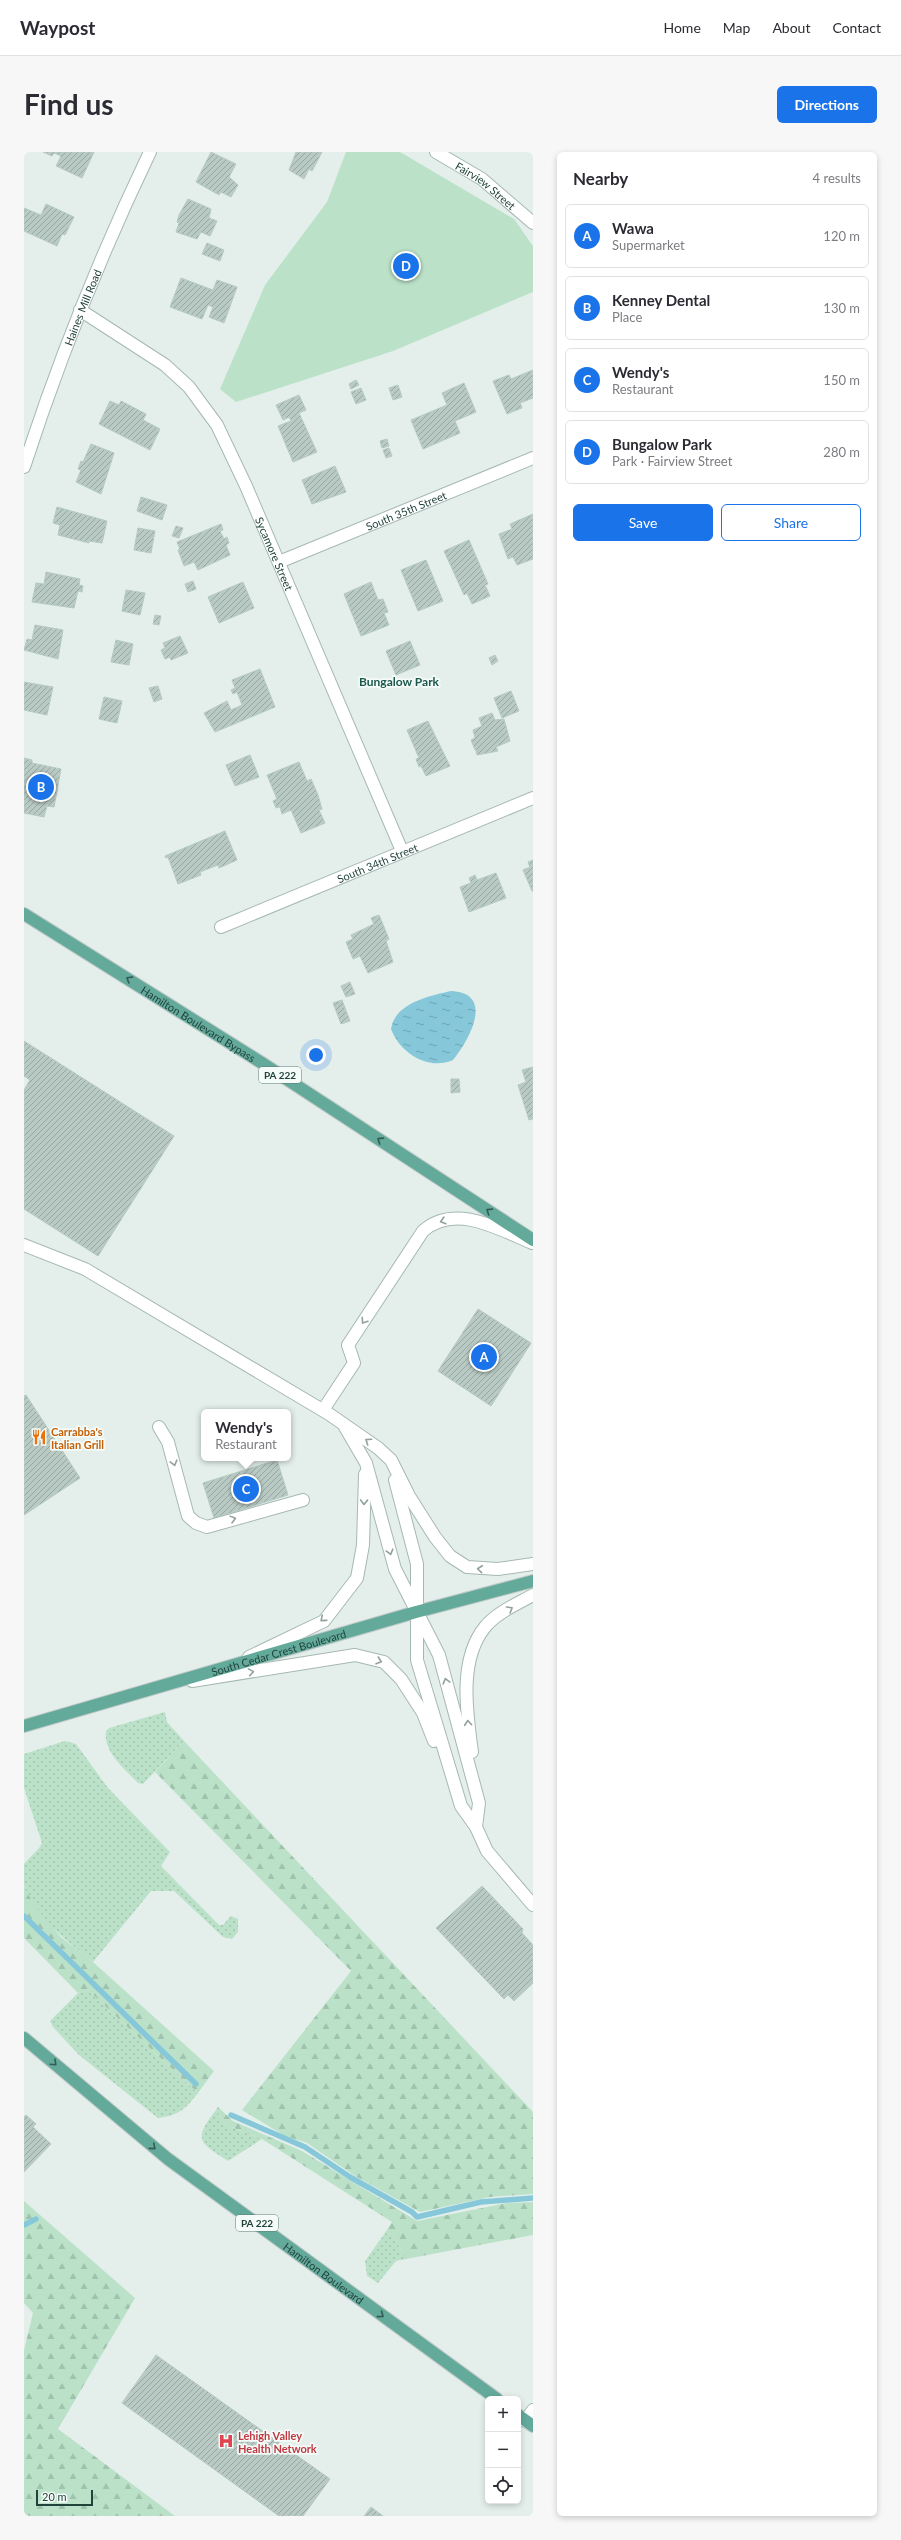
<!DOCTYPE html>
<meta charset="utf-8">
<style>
:root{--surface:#fff;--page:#f7f7f7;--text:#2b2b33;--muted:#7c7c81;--line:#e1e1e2;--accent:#1a73e8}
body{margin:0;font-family:Lato,sans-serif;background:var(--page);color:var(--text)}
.controls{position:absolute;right:12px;bottom:12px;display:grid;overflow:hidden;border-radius:6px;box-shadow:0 2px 6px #0003}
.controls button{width:36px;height:36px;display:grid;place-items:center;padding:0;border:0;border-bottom:1px solid var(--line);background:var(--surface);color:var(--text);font:20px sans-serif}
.scale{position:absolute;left:12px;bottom:10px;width:57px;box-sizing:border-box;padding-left:4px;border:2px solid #21433c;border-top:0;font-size:11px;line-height:14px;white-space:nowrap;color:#21433c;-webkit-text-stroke:3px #f5fbf8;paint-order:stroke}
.you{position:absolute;left:292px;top:903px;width:14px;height:14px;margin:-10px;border:3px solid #fff;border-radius:50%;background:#1a73e8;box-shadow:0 0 0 6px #1a73e833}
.badge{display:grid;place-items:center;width:26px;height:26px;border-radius:50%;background:var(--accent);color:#fff;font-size:13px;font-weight:700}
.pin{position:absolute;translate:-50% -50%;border:2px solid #fff;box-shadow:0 1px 4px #0006}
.popup{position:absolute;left:177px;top:1257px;width:90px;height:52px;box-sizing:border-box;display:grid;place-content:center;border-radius:6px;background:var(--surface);filter:drop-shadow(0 1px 3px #0005);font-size:13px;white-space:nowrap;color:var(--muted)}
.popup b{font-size:15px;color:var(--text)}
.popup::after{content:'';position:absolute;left:50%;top:100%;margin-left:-8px;border:8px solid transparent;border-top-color:var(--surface)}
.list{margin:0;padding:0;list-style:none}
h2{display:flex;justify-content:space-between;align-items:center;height:52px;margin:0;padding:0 16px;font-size:17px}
h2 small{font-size:13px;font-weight:400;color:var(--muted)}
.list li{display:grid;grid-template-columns:26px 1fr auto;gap:12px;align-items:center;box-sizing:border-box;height:64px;margin:0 8px 8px;padding:0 8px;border:1px solid var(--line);border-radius:6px}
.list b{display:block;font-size:15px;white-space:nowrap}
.list p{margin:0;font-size:13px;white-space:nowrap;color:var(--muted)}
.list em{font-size:13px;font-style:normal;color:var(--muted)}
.actions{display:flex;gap:8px;padding:12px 16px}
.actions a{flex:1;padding:9px 0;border:1px solid var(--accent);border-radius:6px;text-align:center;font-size:14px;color:var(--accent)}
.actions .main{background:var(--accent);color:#fff}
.icon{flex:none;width:22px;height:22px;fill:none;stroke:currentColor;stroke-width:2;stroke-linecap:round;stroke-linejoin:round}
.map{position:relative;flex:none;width:509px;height:2364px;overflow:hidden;border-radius:6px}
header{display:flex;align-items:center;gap:24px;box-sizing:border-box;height:56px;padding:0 20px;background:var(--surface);border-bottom:1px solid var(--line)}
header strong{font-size:19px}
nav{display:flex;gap:22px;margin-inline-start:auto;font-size:14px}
.intro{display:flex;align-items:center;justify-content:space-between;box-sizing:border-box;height:96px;padding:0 24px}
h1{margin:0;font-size:28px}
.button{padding:10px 18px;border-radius:6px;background:var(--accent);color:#fff;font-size:14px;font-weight:700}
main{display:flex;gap:24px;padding:0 24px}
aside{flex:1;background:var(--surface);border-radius:6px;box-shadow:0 2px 6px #0003}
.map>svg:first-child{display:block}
.grass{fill:url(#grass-dots)}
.forest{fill:url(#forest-firs)}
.park{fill:#bbe2c8}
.water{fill:url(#water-ripples)}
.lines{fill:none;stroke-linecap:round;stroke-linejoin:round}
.stream{stroke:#86c8da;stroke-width:5.5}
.building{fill:url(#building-hatch);stroke:#b5cac2}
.minor-casing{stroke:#a6b8b3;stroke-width:14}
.major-casing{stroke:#c1cac8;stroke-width:14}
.minor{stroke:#fff;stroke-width:12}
.major{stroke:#63aa9b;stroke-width:12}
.oneway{stroke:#325d54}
.oneway2{stroke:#90a19e}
.labels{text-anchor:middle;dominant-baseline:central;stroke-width:3.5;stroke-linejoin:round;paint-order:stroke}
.shield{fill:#f5fbf8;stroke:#617a74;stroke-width:1}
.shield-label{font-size:10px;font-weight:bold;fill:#21433c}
.street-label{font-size:11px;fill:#21433c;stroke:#f5fbf8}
.food-label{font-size:11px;font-weight:bold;fill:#c56008;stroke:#f5fbf8;text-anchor:start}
.health-label{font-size:11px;font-weight:bold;fill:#be3a42;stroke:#f5fbf8;text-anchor:start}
.neighbourhood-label{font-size:12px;font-weight:bold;fill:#1a584c;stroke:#f5fbf8}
</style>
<header>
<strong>Waypost</strong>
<nav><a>Home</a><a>Map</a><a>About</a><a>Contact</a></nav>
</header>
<div class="intro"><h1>Find us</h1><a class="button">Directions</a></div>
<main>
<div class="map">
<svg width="509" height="2364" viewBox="0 0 509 2364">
<defs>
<pattern id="grass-dots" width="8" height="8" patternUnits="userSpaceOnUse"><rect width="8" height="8" fill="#bbe2c8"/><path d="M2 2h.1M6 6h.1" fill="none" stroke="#a0c3ad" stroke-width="1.8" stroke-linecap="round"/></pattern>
<pattern id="forest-firs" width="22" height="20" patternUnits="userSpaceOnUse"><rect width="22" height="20" fill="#bbe2c8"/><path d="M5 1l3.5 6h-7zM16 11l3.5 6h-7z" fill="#a0c3ad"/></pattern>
<pattern id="water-ripples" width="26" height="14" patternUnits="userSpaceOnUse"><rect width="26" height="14" fill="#86c8da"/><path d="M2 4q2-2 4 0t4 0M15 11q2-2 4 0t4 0" fill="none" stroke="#6da4b2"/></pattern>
<pattern id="building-hatch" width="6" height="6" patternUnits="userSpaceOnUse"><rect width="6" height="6" fill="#b9cac4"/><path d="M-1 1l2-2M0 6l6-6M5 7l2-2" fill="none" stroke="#96a6a0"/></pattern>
</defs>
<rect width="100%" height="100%" fill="#e4efeb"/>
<!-- grass -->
<g class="grass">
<path d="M141,1560L143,1570L160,1589L119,1632L114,1631C101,1617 79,1600 82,1579L85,1576Z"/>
<path d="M41,1589L52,1592L84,1636L146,1700L137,1714L195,1773H199L207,1764L214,1767V1780L208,1787L199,1785L150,1739H127L69,1810C50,1795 3,1758 0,1733C0,1726 0,1719 0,1712L15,1696L18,1691L0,1636V1602Z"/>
<path d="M64,1838L174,1941C160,1958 156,1963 134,1966L55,1903L29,1875L26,1869L54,1841Z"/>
<path d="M192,1958L202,1973L238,1987L204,2009C174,1990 169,1988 192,1958Z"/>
<polygon points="361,2081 368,2082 382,2107 372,2109 354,2131 343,2124 341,2109"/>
</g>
<!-- forest -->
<g class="forest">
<polygon points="160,1589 509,1960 509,2042 466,2045 396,2060 331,2024 283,1991 261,1984 218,1958 327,1819 131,1620"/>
<polygon points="0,1735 11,1754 37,1785 69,1810 190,1919 174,1941 64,1838 54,1841 0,1786"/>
<polygon points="194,1955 209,1969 278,1999 393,2069 483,2051 509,2050 509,2083 382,2107 368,2082 361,2081 368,2070 238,1987 202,1973 192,1958"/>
<polygon points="0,2049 111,2146 34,2277 151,2364 0,2364 0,2198 9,2161 0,2151"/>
</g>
<!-- park -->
<polygon class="park" points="322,0 376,0 490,67 509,94 509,140 369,199 212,250 196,237 241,133 303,50"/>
<!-- water -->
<path class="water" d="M427,839C471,841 446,887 429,908C404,919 376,901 367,877C371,851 405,844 427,839Z"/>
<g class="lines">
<!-- stream -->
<g class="stream">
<polyline points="0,1764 172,1932"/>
<polyline points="207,1963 281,1995 326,2025 388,2060 393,2065 457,2050 509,2046"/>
<polyline points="0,2073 12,2067"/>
</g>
</g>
<!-- building -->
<g class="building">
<polygon points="19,0 70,0 58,26 32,14 37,4 30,1 28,4"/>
<polygon points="187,0 212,12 205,25 214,33 207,45 197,40 195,43 172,30"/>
<polygon points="272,0 298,0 288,19 285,17 280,27 265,18"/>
<polygon points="164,47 187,57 185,66 193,69 186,84 177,80 173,87 152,80 155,71 153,70 155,63"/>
<polygon points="22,52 50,65 41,83 38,82 33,94 0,79 0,56 17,63"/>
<polygon points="183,91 200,98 196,109 178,102"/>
<polygon points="157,126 189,138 193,128 213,135 200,171 185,165 189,155 184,153 178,167 146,155"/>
<polygon points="509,218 509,246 496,251 498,256 483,262 469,229 485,223 487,227"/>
<polygon points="332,228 335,233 327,237 325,232"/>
<polygon points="440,231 452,260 431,269 436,281 399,297 387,268 423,253 418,241"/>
<polygon points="374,233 378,245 369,248 365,236"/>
<polygon points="337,236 342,248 332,252 327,240"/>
<polygon points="275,243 282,258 275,261 293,300 269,310 254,274 267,269 265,265 259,268 252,253"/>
<polygon points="86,249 95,253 97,249 122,262 119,268 136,277 126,298 75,272"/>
<polygon points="363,287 365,294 358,296 356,289"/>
<polygon points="67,292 90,301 77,342 52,330 57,318 54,317 57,309 59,310"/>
<polygon points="365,296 368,304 362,306 359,298"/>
<polygon points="311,314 322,340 288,352 278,328"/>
<polygon points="117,345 143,353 138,368 113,359"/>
<polygon points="33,355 83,369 78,391 65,389 65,391 34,383 36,373 29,371"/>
<polygon points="509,362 509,407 493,413 489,405 484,407 475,382 488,377 486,372"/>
<polygon points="197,372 199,378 196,379 200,387 203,385 205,391 202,393 206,403 174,418 170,410 160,414 154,398 156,397 153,390"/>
<polygon points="152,374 159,376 155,386 148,384"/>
<polygon points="114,376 131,379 127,401 110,398"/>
<polygon points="445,388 464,432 461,433 466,444 448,452 443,441 440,443 420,399"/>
<polygon points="402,408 419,449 394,459 377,418"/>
<polygon points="22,420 56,427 55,433 59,434 58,440 54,439 50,456 8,450 12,431 20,432"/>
<polygon points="169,429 172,437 164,440 161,432"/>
<polygon points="219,430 230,456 195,471 184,445"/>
<polygon points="347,430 354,448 359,447 364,460 360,461 365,473 337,484 320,442"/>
<polygon points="102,438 121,441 116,463 98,459"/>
<polygon points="131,463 137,464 135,473 129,472"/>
<polygon points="11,473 39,478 34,507 0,498 3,487 8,488"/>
<polygon points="156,484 164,501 147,508 146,505 141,507 137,498 141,496 139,491"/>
<polygon points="92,488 109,492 105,513 87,510"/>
<polygon points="386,489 396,513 372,523 362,499"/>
<polygon points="471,503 474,509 468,513 465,506"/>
<polygon points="236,517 251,555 191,580 180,561 203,549 207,558 218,553 213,540 209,542 207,538 211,536 208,528"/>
<polygon points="0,530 29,535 23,563 0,558"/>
<polygon points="134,534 138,547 130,550 125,536"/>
<polygon points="487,539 495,559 478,566 470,546"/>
<polygon points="80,545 98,549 93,571 75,567"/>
<polygon points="468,561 471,568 480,567 486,589 472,595 474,599 453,603 452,599 456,598 451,598 447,588 451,586 449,578 458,574 455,566"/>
<polygon points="404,569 426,614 402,624 397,614 395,615 392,607 395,606 383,578"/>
<polygon points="226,603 235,625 211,634 202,613"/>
<polygon points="0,606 8,608 8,611 37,617 30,655 23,654 20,665 0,661"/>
<polygon points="275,610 283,629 287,627 294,643 298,657 295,658 301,671 277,681 267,658 258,662 256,655 252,656 249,649 253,647 243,623"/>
<polygon points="201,679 213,708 195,716 194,713 176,720 177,723 154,732 144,705 142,706 141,704"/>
<polygon points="509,708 509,739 508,739 499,718 506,715 504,710"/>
<polygon points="472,721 482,746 445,760 436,735 447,731 445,726 451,723 453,728"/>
<polygon points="355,763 365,787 362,789 369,810 344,821 336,804 329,807 322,790 329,787 327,783 350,772 347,766"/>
<polygon points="326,830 331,842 322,845 317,834"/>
<polygon points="318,848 326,869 317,872 309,851"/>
<polygon points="0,889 150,984 74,1104 0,1057 0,938 6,928 0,924"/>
<polygon points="509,915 509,967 505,968 494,933 502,930 498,918"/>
<polygon points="427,927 435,927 436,940 427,941"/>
<polygon points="454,1157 507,1191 467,1254 414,1219"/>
<polygon points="2,1243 56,1326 0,1363 0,1244"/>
<polygon points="253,1308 264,1343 190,1366 179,1331"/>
<polygon points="458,1734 499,1777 498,1781 509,1793 509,1831 490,1849 484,1843 480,1847 412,1776"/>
<polygon points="2,1963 12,1972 9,1975 27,1992 0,2020 0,1965"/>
<polygon points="132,2203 306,2327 279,2364 255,2364 98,2251"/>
<polygon points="347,2355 359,2364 340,2364"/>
</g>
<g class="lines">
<!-- minor casing -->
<g class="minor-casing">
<g id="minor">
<path id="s1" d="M412,0L458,27L509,71"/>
<path id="s2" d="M56,158L141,213L165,235L193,273L222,334L378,699"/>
<path id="s3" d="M0,315C35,207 77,102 126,0"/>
<path id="s4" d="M255,410L509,306"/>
<path id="s5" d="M197,775L509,646"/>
<polyline points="0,1093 61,1117 305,1262 354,1296 367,1308 385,1344 411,1385 426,1404 443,1415 474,1417 509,1412"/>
<path d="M299,1258L330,1211L324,1193L399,1079C431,1051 475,1077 508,1091"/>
<polyline points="135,1275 144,1290 164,1364 172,1371 183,1375 279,1348"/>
<polyline points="321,1275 342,1311 371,1417 415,1503 455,1651 452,1675"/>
<polyline points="371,1328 393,1412 393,1508 437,1654 452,1675 463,1699 509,1753"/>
<polyline points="225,1505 300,1469 333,1426 339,1393 341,1322"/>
<polyline points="168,1529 331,1503 360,1510 377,1527 399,1561 410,1589"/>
<path d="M448,1600C443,1562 434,1508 461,1475C472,1461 493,1452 509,1443"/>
<polyline points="501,2269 509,2258"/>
</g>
</g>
<!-- major casing -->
<g class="major-casing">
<g id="major">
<path id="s6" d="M0,762L238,911L509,1088"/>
<path id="s7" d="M0,1574L392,1460L509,1429"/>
<path id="s8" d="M0,1886L144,2007L473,2247"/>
<polyline points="494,2263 509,2274"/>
</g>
</g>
<!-- minor -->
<use href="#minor" class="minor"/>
<!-- major -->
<use href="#major" class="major"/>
</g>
<!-- one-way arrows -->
<defs><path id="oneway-chevron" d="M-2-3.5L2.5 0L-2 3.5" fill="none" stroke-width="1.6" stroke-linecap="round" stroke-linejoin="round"/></defs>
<g class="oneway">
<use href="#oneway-chevron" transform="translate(105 827) rotate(-148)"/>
<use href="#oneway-chevron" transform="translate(356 988) rotate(-147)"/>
<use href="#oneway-chevron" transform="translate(465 1059) rotate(-147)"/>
<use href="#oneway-chevron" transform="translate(30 1911) rotate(43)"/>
<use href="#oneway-chevron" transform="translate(129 1995) rotate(41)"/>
<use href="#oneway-chevron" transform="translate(357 2163) rotate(37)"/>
</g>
<g class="oneway2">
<use href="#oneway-chevron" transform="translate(419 1069) rotate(164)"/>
<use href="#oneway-chevron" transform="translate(340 1169) rotate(124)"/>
<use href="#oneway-chevron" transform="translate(344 1289) rotate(-146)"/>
<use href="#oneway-chevron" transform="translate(150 1311) rotate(75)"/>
<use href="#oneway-chevron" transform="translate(340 1350) rotate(92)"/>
<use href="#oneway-chevron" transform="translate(209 1367) rotate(-15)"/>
<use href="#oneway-chevron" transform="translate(366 1400) rotate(75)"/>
<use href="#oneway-chevron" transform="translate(456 1417) rotate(-174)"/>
<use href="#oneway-chevron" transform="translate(486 1457) rotate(-31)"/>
<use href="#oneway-chevron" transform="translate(299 1467) rotate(140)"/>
<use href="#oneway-chevron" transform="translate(355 1509) rotate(19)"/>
<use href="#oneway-chevron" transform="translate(227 1520) rotate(-9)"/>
<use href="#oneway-chevron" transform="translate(422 1529) rotate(-105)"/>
<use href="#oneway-chevron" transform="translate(444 1571) rotate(-95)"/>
</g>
<!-- icons -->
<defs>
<g id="restaurant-bare" transform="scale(1.2)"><path d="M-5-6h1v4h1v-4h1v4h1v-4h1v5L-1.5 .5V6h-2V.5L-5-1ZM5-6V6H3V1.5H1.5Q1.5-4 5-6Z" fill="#e8710a" stroke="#f5fbf8" stroke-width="2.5" paint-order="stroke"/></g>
<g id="hospital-bare" transform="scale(1.2)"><path d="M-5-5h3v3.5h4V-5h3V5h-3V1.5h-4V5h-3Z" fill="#e0444e" stroke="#f5fbf8" stroke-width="2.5" paint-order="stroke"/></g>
</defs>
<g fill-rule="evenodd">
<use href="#restaurant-bare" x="15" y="1285"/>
<use href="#hospital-bare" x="202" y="2289"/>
</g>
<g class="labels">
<!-- shield labels -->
<g class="shield">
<rect x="235" y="915" width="42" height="16" rx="3"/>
<rect x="212" y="2063" width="42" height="16" rx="3"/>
</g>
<g class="shield-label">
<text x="256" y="923">PA 222</text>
<text x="233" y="2071">PA 222</text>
</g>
<!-- street labels -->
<g class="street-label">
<text stroke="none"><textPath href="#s1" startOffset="60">Fairview Street</textPath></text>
<text stroke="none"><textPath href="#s3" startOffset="170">Haines Mill Road</textPath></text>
<text stroke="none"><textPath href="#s4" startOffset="137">South 35th Street</textPath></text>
<text stroke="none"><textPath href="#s2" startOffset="322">Sycamore Street</textPath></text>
<text stroke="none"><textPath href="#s5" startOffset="169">South 34th Street</textPath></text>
<text stroke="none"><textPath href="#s6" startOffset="206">Hamilton Boulevard Bypass</textPath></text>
<text stroke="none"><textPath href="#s7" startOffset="265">South Cedar Crest Boulevard</textPath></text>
<text stroke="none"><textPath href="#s8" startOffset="381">Hamilton Boulevard</textPath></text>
</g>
<!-- food labels -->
<g class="food-label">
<text x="27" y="1279">Carrabba's<tspan x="27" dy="13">Italian Grill</tspan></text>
</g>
<!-- health labels -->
<g class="health-label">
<text x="214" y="2283">Lehigh Valley<tspan x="214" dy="13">Health Network</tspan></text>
</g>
<!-- neighbourhood labels -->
<g class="neighbourhood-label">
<text x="375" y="529">Bungalow Park</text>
</g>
</g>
</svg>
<div class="controls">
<button>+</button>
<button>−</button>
<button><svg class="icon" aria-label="locate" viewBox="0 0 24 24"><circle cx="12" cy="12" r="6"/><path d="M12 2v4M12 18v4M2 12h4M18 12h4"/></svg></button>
</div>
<div class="scale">20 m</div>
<div class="you"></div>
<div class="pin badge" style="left:460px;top:1205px">A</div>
<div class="pin badge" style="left:17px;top:635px">B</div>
<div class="pin badge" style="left:222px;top:1337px">C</div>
<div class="popup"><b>Wendy's</b>Restaurant</div>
<div class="pin badge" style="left:382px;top:114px">D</div>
</div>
<aside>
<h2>Nearby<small>4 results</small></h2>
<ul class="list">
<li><span class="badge">A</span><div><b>Wawa</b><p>Supermarket</p></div><em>120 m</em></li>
<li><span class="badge">B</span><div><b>Kenney Dental</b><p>Place</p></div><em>130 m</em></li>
<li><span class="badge">C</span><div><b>Wendy's</b><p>Restaurant</p></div><em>150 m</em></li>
<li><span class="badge">D</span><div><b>Bungalow Park</b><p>Park · Fairview Street</p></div><em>280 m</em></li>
</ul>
<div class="actions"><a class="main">Save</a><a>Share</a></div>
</aside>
</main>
